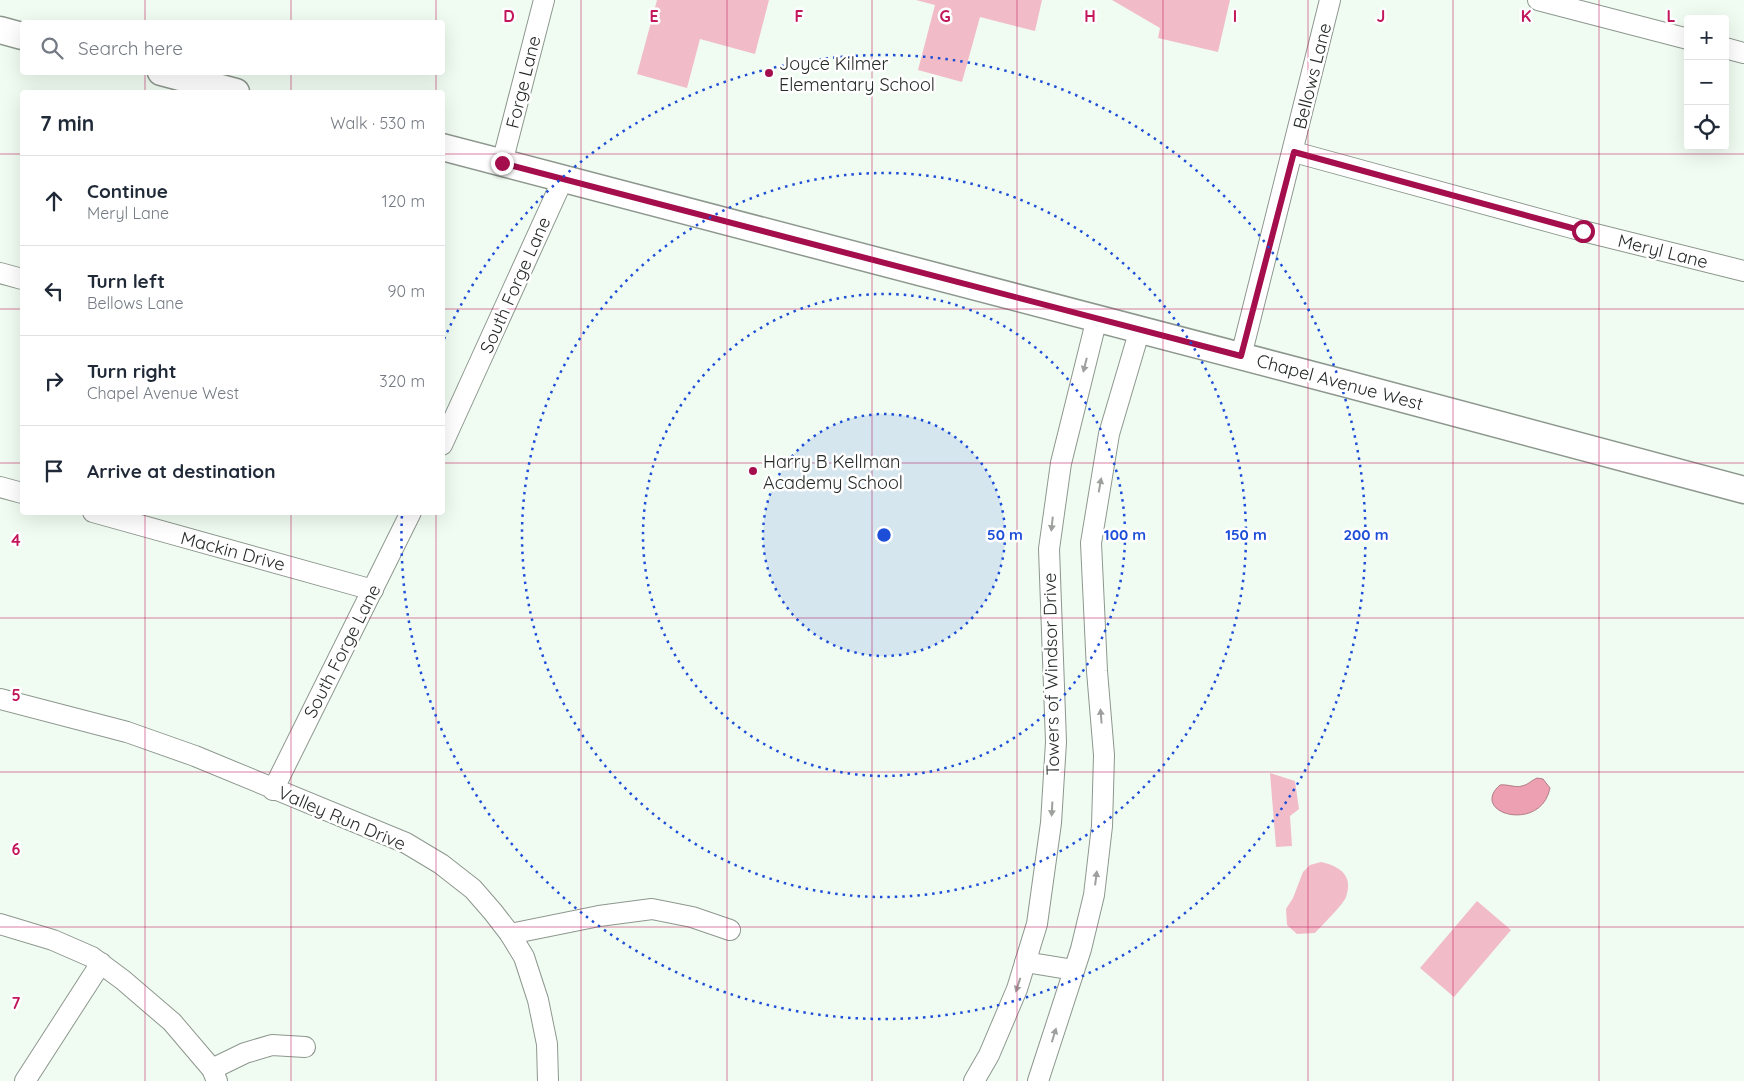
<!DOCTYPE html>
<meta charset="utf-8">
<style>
:root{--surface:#fff;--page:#f6f6f7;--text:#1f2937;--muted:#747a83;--line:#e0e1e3}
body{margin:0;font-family:Quicksand,sans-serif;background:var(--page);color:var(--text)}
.controls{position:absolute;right:15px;top:15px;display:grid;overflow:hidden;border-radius:5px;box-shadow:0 5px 20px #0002}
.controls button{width:45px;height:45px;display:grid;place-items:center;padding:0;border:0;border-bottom:1px solid var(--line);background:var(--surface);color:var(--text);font:25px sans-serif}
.stop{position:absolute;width:15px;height:15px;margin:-11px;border:4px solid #a40e4c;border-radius:50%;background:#fff}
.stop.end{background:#a40e4c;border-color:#fff;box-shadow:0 1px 5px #0008}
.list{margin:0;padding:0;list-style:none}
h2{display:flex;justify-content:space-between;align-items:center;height:65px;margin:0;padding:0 20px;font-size:21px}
h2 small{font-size:16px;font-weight:400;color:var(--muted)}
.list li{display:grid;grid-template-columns:32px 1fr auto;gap:15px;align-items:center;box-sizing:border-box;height:90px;padding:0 20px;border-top:1px solid var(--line)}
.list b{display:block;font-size:19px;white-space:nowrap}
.list p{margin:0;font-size:16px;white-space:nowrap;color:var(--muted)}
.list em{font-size:16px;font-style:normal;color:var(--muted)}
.icon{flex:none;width:28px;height:28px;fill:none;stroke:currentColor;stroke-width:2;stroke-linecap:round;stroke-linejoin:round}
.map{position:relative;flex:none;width:1744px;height:1081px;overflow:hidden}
.search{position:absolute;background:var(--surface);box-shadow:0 5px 20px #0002;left:20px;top:20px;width:425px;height:55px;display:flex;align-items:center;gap:12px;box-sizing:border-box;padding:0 18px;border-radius:5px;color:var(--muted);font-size:19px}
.panel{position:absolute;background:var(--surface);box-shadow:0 5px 20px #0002;left:20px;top:90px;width:425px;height:425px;border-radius:5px}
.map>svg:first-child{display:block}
.green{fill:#f1bcc7}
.water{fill:#eda0b1;stroke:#b27d88}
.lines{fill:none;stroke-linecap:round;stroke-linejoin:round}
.minor-casing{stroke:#8d978e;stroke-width:22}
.major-casing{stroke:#8d978e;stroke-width:29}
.minor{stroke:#fff;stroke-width:20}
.major{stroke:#fff;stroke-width:26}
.oneway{fill:#9ea09e}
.route{stroke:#a40e4c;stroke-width:6}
.grid{fill:none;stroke:#c2185b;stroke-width:1;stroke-opacity:0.55}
.ring{fill:none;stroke:#1d4ed8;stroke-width:2.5;stroke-dasharray:2.5 5}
.poi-dot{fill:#a40e4c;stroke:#fff;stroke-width:2}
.labels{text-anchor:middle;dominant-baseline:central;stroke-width:5;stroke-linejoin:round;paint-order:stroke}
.poi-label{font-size:18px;fill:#272b28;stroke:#fff;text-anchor:start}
.street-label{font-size:18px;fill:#272b28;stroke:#fff}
.grid-label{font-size:16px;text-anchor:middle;font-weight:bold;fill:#c2185b;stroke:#fff;stroke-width:5;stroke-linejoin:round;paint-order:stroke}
.centre{fill:#1d4ed8;stroke:#fff;stroke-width:2.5}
.ring-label{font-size:15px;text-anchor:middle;font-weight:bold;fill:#1d4ed8;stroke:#fff;stroke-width:5;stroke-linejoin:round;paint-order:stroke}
</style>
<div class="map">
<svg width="1744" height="1081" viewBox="0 0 1744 1081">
<rect width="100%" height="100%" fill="#f0fcf2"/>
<!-- green -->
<g class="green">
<polygon points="657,0 769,0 755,54 700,39 687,88 637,74"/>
<polygon points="916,0 1042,0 1035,31 980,17 962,82 918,70 935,5"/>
<polygon points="1112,0 1230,0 1218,52 1158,38 1160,28"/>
<polygon points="1270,773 1295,781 1299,809 1290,816 1292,846 1276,847"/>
<path d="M1321,862C1339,866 1354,875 1346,897C1343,905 1322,925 1315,933L1297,934L1287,925L1286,909L1293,898L1303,872L1310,865Z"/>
<polygon points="1477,901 1511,930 1454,997 1420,968"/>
</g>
<!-- water -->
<path class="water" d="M1537,778L1543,779L1550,788C1541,834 1468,813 1500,785C1508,784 1515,788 1522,786C1528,785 1532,780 1537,778Z"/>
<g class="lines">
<!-- minor casing -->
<g class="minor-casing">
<g id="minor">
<polyline points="1538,0 1688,39"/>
<polyline points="1725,48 1744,53"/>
<polyline points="1294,152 1583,231 1744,271"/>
<polyline points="502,163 544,0"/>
<polyline points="0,273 22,279"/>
<polyline points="1241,356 1330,0"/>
<polyline points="442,445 563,179"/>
<polyline points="0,487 22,493"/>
<polyline points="93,512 373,590"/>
<polyline points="0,699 127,732 195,756 406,843 441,864 473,889 493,912 510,934 524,957 538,1000 547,1044 548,1081"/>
<polyline points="273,790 411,512"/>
<polyline points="0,924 53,940 92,957 123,980 172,1022 212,1069 217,1081"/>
<polyline points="510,934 599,916 652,909 692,917 730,930"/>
<polyline points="1025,962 1074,970"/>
<polyline points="212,1069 245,1053 272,1045 305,1047"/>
<polyline points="25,1081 101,963"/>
<polyline points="974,1081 989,1055 1017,989 1037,924 1051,823 1056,742 1049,549 1061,463 1097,318"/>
<polyline points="1038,1081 1081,949 1094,895 1102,826 1104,755 1097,671 1091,543 1109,434 1140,329"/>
</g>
</g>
<!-- major casing -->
<g class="major-casing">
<g id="major">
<polyline points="0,30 22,36"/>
<polyline points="161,72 236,92"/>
<polyline points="442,147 1347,384 1744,490"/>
</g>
</g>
<!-- minor -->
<use href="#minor" class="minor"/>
<!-- major -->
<use href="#major" class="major"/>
</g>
<!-- one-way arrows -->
<defs><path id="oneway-solid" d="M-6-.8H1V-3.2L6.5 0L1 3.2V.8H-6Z" transform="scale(1.25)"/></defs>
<g class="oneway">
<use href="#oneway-solid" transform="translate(1085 365) rotate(104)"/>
<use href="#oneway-solid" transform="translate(1100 485) rotate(-80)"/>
<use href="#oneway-solid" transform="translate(1052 524) rotate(96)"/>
<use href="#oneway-solid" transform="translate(1101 716) rotate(-95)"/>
<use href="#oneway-solid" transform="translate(1052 809) rotate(93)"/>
<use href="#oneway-solid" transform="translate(1096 878) rotate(-83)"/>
<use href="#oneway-solid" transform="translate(1018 985) rotate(108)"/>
<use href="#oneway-solid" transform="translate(1054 1035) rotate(-73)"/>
</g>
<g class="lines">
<!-- route -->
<polyline class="route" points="502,163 1241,356 1294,152 1583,231"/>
</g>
<!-- grid -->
<path class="grid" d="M145,0V22M291,0V22M436,0V22M581,0V1081M727,0V1081M872,0V1081M1017,0V1081M1163,0V1081M1308,0V1081M1453,0V1081M1599,0V1081M145,72V92M291,72V92M436,72V92M0,154H22M442,154H1744M0,309H22M442,309H1744M0,463H22M442,463H1744M145,512V1081M291,512V1081M436,512V1081M0,618H1744M0,772H1744M0,927H1744"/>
<!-- distance rings -->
<circle cx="884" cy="535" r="121" fill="#1d4ed8" fill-opacity=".12"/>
<g class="ring">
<circle cx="884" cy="535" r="121"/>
<circle cx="884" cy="535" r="241"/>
<circle cx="884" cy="535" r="362"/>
<path d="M444 339A482 482 0 1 1 402 514"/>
</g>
<!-- markers -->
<g class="poi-dot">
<circle cx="769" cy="73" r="5"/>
<circle cx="753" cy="471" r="5"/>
</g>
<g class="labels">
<!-- poi labels -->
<g class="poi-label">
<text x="779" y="63">Joyce Kilmer<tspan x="779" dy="21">Elementary School</tspan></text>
<text x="763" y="461">Harry B Kellman<tspan x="763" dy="21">Academy School</tspan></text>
</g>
<!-- street labels -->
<g class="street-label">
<text transform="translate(1312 76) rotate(-76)">Bellows Lane</text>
<text transform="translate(523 82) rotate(-76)">Forge Lane</text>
<text transform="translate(1663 251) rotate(14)">Meryl Lane</text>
<text transform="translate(515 285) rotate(-66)">South Forge Lane</text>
<text transform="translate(1340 382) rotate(15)">Chapel Avenue West</text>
<text transform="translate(233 551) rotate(15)">Mackin Drive</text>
<text transform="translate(342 651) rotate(-63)">South Forge Lane</text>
<text transform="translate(1051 674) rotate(-91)">Towers of Windsor Drive</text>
<text transform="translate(342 818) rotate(23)">Valley Run Drive</text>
</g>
</g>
<g class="grid-label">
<text x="509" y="22">D</text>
<text x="654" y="22">E</text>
<text x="799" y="22">F</text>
<text x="945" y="22">G</text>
<text x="1090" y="22">H</text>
<text x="1235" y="22">I</text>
<text x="1381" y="22">J</text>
<text x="1526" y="22">K</text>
<text x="1671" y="22">L</text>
<text x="16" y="546">4</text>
<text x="16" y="701">5</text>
<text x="16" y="855">6</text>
<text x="16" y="1009">7</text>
</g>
<circle cx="884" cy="535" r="8" class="centre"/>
<g class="ring-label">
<text x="1005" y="540">50 m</text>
<text x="1125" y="540">100 m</text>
<text x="1246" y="540">150 m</text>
<text x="1366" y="540">200 m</text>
</g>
</svg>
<div class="controls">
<button>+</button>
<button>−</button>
<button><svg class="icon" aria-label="locate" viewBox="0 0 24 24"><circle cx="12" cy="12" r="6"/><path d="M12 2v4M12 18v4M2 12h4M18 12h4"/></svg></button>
</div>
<div class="stop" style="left:1583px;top:231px"></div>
<div class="stop end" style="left:502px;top:163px"></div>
<div class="search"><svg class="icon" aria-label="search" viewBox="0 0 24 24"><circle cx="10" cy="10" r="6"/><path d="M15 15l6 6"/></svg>Search here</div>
<section class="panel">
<h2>7 min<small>Walk · 530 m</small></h2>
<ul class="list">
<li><svg class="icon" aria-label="ahead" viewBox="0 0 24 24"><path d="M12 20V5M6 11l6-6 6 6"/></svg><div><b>Continue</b><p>Meryl Lane</p></div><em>120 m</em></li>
<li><svg class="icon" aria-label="left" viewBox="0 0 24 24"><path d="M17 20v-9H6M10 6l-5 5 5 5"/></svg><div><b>Turn left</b><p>Bellows Lane</p></div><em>90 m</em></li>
<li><svg class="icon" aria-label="right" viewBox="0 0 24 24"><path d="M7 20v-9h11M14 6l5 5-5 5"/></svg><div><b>Turn right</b><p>Chapel Avenue West</p></div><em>320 m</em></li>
<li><svg class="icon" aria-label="arrive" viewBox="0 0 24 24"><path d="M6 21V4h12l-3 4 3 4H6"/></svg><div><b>Arrive at destination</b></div></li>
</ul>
</section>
</div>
